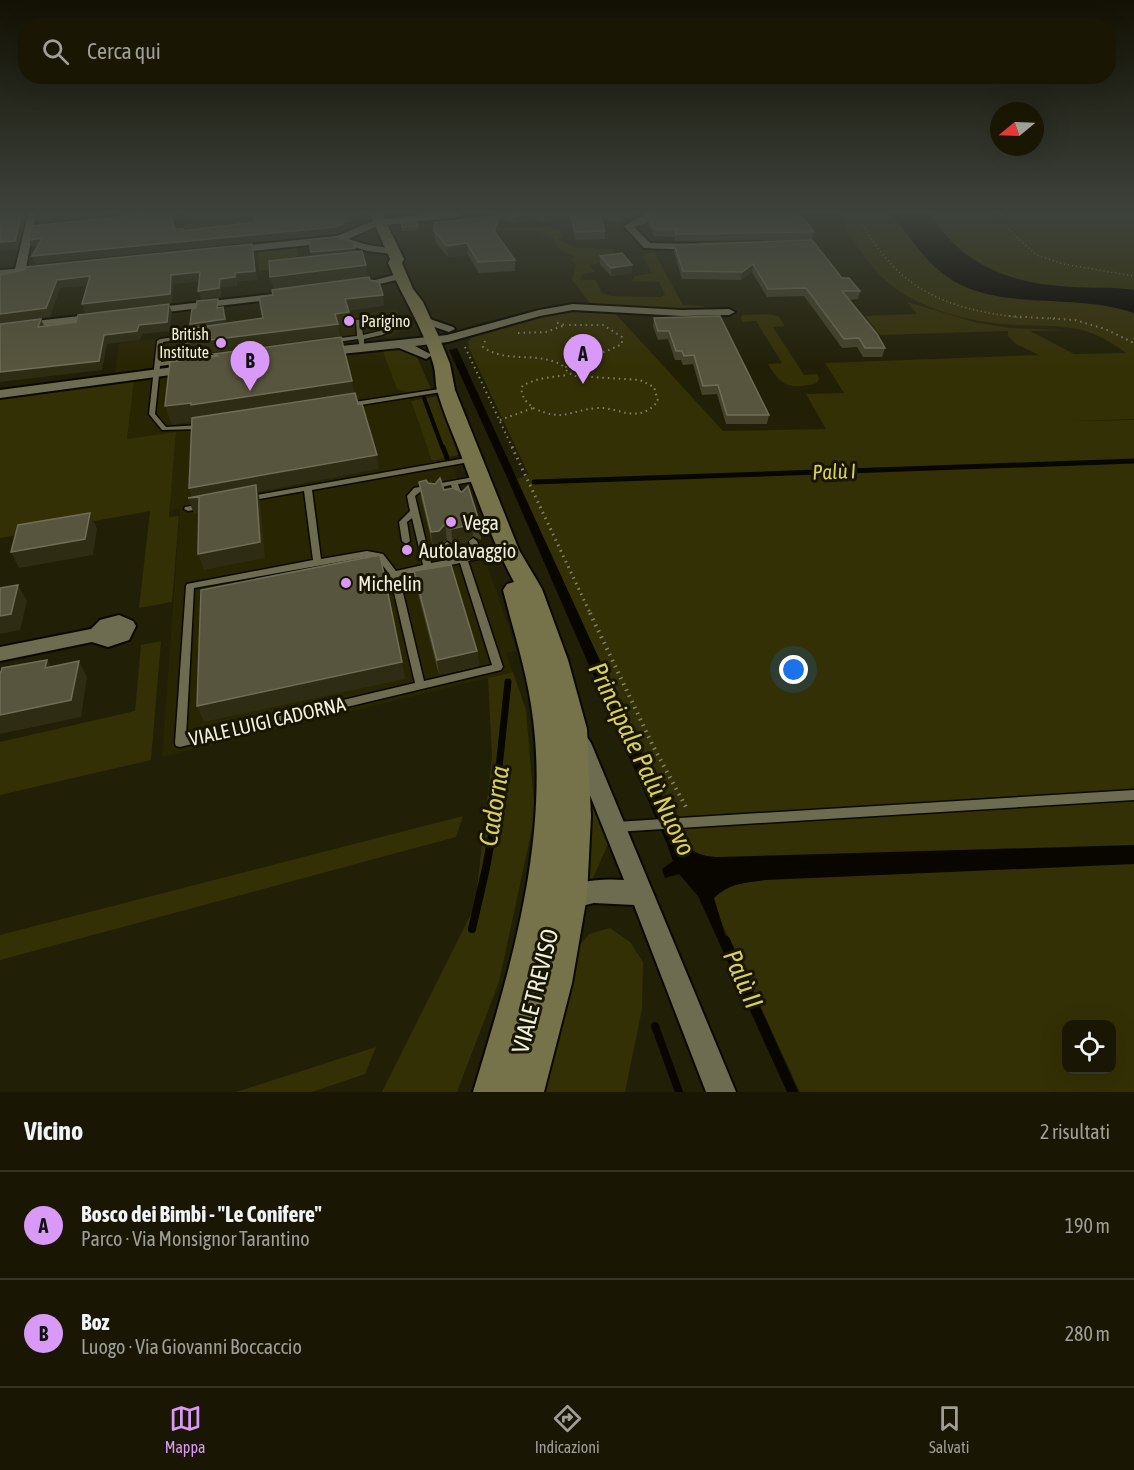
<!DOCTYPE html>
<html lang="it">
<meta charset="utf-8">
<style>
:root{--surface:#191704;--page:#262413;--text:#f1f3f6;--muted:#9f9f9a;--line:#373626;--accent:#d99af7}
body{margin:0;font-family:"Asap Condensed",sans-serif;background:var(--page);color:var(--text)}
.controls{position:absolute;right:18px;bottom:18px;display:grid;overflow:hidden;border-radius:12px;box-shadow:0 6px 24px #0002}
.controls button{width:54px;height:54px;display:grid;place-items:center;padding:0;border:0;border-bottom:2px solid var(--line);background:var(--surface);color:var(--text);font:30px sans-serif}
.compass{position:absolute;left:990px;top:102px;width:54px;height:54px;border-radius:50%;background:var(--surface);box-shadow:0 6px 24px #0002;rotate:251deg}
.you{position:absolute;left:794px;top:670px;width:21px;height:21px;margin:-15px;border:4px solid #fff;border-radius:50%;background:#1a73e8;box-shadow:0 0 0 9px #1a73e833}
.badge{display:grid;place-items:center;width:39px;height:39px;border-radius:50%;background:var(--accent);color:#111;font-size:20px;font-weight:700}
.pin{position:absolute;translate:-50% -50px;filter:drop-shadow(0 2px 3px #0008)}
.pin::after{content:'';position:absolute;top:32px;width:21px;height:18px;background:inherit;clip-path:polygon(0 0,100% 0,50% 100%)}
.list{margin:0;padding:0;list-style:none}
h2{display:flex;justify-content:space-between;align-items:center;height:78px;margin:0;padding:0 24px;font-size:26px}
h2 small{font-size:20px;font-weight:400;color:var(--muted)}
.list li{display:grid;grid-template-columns:39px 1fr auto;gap:18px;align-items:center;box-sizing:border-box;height:108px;padding:0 24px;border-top:2px solid var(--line)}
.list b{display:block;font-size:22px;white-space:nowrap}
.list p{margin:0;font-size:20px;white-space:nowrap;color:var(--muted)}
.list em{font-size:20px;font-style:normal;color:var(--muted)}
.icon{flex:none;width:33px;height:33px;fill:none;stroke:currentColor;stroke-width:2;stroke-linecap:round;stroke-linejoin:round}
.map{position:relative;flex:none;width:1134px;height:1092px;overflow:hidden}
.search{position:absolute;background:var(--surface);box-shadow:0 6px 24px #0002;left:18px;right:18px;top:18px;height:66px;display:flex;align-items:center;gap:15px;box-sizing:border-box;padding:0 21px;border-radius:24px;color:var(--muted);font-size:22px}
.sheet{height:294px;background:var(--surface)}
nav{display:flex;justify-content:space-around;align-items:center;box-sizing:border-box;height:84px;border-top:2px solid var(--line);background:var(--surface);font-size:16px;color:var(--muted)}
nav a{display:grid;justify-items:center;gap:3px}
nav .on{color:var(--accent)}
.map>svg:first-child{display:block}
.built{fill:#282503}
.green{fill:#343005;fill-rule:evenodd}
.water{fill:#090600}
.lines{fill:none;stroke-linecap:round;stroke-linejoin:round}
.stream-far3{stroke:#090600;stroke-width:4}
.stream-far2{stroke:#090600;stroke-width:5}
.stream-far1{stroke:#090600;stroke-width:7}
.stream{stroke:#090600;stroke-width:8}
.service-casing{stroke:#0b0800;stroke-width:3}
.minor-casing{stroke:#0b0800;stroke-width:4}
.secondary-casing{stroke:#0b0800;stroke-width:4}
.path-far3{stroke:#81806b;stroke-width:1.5;stroke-dasharray:1 3;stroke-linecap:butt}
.path-far2{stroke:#81806b;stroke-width:2;stroke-dasharray:1.5 4;stroke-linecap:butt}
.path-far1{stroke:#81806b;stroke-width:3;stroke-dasharray:1.5 4.5;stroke-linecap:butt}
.path{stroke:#81806b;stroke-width:4;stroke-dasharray:1.5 5;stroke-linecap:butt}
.service{fill:#6d6b50;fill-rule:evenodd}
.minor{fill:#6d6b50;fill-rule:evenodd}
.secondary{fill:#76724a;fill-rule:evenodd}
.wall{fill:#44422a}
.shaded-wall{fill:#2e2c13}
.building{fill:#57553d;stroke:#6f6d57;stroke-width:1.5}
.poi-dot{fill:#d99af7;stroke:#181500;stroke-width:2}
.labels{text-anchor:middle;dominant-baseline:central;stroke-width:6;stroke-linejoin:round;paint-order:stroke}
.far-poi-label{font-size:16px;fill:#f1f1e1;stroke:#181500;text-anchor:start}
.poi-label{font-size:20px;fill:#f1f1e1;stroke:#181500;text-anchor:start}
.street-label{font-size:20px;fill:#f1f1e1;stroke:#181500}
.water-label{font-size:21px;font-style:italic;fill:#d9cf5b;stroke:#181500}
.near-street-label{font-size:24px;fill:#f1f1e1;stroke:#181500}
.near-water-label{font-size:26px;font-style:italic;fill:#d9cf5b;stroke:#181500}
</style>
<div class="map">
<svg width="1134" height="1092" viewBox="0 0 1134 1092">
<rect width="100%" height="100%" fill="#211f06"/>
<!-- built -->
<g class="built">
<polygon points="397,309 404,326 401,331 393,336 115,374 119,343"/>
<polygon points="381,346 418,359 431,389 408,393 432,461 450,457 517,651 506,653 513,672 162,757 180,509 169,510 176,432 127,440 134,381"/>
</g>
<!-- green -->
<g class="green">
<polygon points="185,214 365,214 363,216 366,216 368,221 361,225 358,217 185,235"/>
<path d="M839,214H1134V419L1070,421L1134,420V1092H800L516,479L529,475L469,348L468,342L471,338L565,311L614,312L723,431L826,429L806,394L844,393L825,363L1039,355L1016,344L1008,336V331L880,335L865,316L917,314L907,302L978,323L1010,328L1066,330L1030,331L1074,354L1126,353C1086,323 1065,327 1018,325C974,323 920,311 886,281C870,267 847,234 839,214ZM1066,1024H1112V1070H1066Z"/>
<path d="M551,227L560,230L564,237L557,239L575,248L614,249L610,261L589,265L595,272L582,274L581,280H596L602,293L611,296L661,297L665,294L659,282L631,281L635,276L652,273L643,258L645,254L654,252L683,305L704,306L706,310H672L591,304L572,280L576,265L571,259L574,256C565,253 555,249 554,238L537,231L485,230L493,228Z"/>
<polygon points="297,246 300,267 259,271 258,250"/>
<path d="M770,314L779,317L785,326L773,327L804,375L817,374L819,379L817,383C791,390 781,387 768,364L782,363L756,321L743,322L740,318L743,315Z"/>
<polygon points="381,346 396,346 415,353 431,389 407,392 397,389"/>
<polygon points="134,381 127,439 176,432 169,517 179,516 172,602 139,608 150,511 0,538 0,399"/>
<polygon points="438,396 458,455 432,461 411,401"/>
<polygon points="161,641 151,760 0,795 0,742 135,711 141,645"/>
<polygon points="513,672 526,710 535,815 499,982 457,1092 382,1092 475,906 492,757 488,678"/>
<polygon points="588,789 608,844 593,878 577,880"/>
<polygon points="463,816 456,837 0,960 0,935"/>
<polygon points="610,928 630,942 643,962 642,1009 625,1092 539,1092 575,951 589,934"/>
<polygon points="376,1047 365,1074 312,1092 236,1092"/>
</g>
<!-- water -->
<g class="water">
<path d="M890,214H930C961,262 1003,281 1059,286C1084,289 1109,286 1134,290V313C1073,291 993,314 942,273C922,258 908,232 890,214Z"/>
<path d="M457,348L674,823C686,847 692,857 721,857L1134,845V864L766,880C745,883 730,883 714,898L729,947L794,1092H787L698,896L679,874L665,878L662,869L673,861L667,844L506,475L449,350Z"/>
</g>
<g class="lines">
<!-- stream-far3 -->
<polyline class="stream-far3" points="424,398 443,449"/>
<!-- stream-far2 -->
<g class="stream-far2">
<polyline points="443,447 447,458"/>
<polyline points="534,482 1134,461"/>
</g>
<!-- stream-far1 -->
<polyline class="stream-far1" points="493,825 508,682"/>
<!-- stream -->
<g class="stream">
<polyline points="472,929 486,868 494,824"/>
<polyline points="726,940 794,1092"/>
<polyline points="655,1026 679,1092"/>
</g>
<!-- service casing -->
<g class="service-casing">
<g id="service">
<polygon points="993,214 1001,214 1006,216 1004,217"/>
<path d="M381,317L392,324L390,331L382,335L364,339V347H360L358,339L331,343L328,341L331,339L357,336L356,320ZM380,321L386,325L384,330L363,335L361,322Z"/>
<polygon points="197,334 200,336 199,337 163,342 161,362 226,353 229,355 226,357 160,366 155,414 166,427 202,425 205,427 202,429 162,430 149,414 157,341 160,339"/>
<polygon points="446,388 448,389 448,391 348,407 345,405 348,403"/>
<path d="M472,457H475L476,459L475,461L312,490L321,559L367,551L383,554L396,571L423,565L412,518L407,522L410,541L406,544L402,541L399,522L410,511L407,496L414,488L479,476H482L483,478L482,480L458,484L464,500L463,502H457L451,485L420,492L415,496L431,563L447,560L443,545L447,542L451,545L455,558L473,555L469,541L473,538L477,541L481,553L508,547L512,550L508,553L468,561L503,667L501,670L180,747L176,746L175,743L186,586L187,584L313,560L304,491L249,501L245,499L246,497ZM367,557L377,558L390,575L415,683L186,737L194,588ZM460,563L492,665L424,681L399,576Z"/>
<polygon points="203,504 207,506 206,508 188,511 184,509 185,507"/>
<polygon points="1134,790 1134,800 615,832 611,831 609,827 611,823 615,822"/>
</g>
</g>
<!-- minor casing -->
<g class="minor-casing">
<g id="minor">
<polygon points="28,214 36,214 26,268 35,267 40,270 35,273 0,276 0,270 15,269"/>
<polygon points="433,214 462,214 458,217 377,226 348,239 368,245 396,249 396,253 393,254 367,251 338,242 231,253 226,250 231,247 337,236 375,220"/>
<polygon points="645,214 654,214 646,223 634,227 650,243 695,244 700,247 695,250 644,248 624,226"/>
<polygon points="401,273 405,274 405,278 358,289 353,286"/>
<polygon points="282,293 287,296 286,298 150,314 144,311 150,308"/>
<polygon points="573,304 682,310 729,309 735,312 729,315 682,316 573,310 540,316 448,342 415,346 432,355 426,359 399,348 322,356 316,352 322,348 447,335 539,310"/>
<polygon points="97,314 101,315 101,319 0,331 0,325"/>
<polygon points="424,317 453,327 455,329 449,332 420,322 420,318"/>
<polygon points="189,365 195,369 193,372 0,398 0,390"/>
<polygon points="119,615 133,621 136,626 129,640 108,647 92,642 0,661 0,647 91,629 100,620"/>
<path d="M580,734L587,737L591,743L736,1092H706L634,905L594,903L565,910L556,906L553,898L556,890C578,881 600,878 624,880L569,743L573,737Z"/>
</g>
</g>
<!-- secondary casing -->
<g class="secondary-casing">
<path id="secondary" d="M370,214H382L404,259L402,263L413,289L423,302L440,339L450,364L455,390L519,550L542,589L568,660L587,729L591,816L587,896L572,983L544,1092H473C509,973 549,845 533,719C528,675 514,633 503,590L507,584L514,582C492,541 477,498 461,455C453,434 443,412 437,390C435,382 436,372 433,363C423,327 402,297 388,263L390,259Z"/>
</g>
<!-- path-far3 -->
<g class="path-far3">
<path d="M857,214C896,289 942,309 1024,318"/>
<polyline points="1005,226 1036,255 1063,264 1134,276"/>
<polyline points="1050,318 1057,318"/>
</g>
<!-- path-far2 -->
<g class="path-far2">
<polyline points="1009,316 1075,320 1105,329 1134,343"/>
<polyline points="518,333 546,332 565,325 554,322"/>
<path d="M485,341L483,347C508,365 540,349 566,368V362L607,351L622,344V337L603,325H565"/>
<polyline points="465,347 513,449"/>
<path d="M533,408C564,422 567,411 597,408C618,406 638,426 658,401L654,387L640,380L575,376L567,372L566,368"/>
<polyline points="500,420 533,408 524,399 521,389 523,385 539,379 566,375 567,372"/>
</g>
<!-- path-far1 -->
<polyline class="path-far1" points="512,447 591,615"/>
<!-- path -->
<polyline class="path" points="590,613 653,746 687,809"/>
<!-- service -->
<use href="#service" class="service"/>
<!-- minor -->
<use href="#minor" class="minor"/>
<!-- secondary -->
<use href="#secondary" class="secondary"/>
</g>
<!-- wall -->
<g class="wall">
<polygon points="498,214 637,214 619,222 601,218 605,231 605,239 575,240 570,217 544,222 539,219 513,224"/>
<polygon points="649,216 800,218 814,232 812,240 675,241 675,237 654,236 648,224"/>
<polygon points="401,222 418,226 419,230 402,231"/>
<polygon points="500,226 497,236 515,260 515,271 479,273 468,255 448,257 435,242 434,231"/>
<polygon points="674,245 842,278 860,291 858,299 849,300 885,348 882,357 863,357 857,347 842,348 804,296 767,297 752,272 741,280 682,279 674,253"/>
<polygon points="600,256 632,273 611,276 600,264"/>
<polygon points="654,318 769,415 767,424 726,424 717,394 702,395 693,364 683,365 681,360 675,360 668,339 658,340 653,326"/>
<polygon points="419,482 428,483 444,490 480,524 481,540 473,536 467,542 453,544 447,540 441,547 433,548 421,497"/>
<polygon points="414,571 477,651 479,666 439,675 416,586"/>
</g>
<!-- shaded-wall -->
<g class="shaded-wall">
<polygon points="21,214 26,214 18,249 0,251 0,242"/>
<polygon points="48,214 124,214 37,223 34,216"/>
<polygon points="527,214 538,214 539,219 513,224 512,217"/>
<polygon points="549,214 570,214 570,217 544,222 544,215"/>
<polygon points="619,214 637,214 619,222"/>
<polygon points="350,215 351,222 348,223 348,228 336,234 35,264 32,256"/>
<polygon points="500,216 500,226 494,242 494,231"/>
<polygon points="42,238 44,245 32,247 29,240"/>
<polygon points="467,243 468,255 448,257 447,246"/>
<polygon points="252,244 254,253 257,280 237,282 237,286 222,287 221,297 201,299 198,291 220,279 235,273"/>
<polygon points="355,248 357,255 312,260 311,252"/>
<polygon points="753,264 752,272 741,280 742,272"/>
<polygon points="366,265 368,278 274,291 270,277"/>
<polygon points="632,265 632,273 611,276 611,268"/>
<polygon points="200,272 203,281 174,284 172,303 85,313 82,304 171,275"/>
<polygon points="90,276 94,285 60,288 50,317 0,323 0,314 57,280"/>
<polygon points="383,295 384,306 347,311 345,299"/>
<polygon points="169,304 172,313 170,331 142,334 140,340 107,344 102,370 0,382 0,372 104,335 139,325"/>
<polygon points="223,307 227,328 193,333 190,324"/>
<polygon points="349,312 351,324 338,326 340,336 190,355 186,343"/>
<polygon points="41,319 45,328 38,327"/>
<polygon points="352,381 356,399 197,421 172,425 165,406"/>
<polygon points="377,455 379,469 258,492 260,501 265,558 204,570 198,554 205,512 194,514 188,498 192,498 189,488"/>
<polygon points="90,513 97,529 93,555 19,568 11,552"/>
<polygon points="472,520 473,536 467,542 453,544 451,529"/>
<polygon points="445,524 447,540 441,547 433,548 431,532"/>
<polygon points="18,585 27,601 20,630 0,634 0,616"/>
<polygon points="477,651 479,666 439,675 437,660"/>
<polygon points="47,660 56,676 45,668"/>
<polygon points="79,661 87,677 81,717 0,734 0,715"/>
<polygon points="402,662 405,679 204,722 197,706"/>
</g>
<!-- building -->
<g class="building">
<polygon points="0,214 21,214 15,241 0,242"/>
<polygon points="148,214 170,214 175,229 183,229 182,231 255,222 254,214 349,214 350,215 347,216 346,221 335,227 32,256 42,238 29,240 32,226"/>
<polygon points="509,214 527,214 512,217"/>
<polygon points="571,214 600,214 605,231 575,232"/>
<polygon points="651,214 797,214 800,218 804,218 814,232 676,234 676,229 654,229 649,216"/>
<polygon points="500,216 494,231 515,260 478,262 467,243 447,246 434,231 434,223"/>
<polygon points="417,220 418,226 402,227 401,222"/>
<polygon points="336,237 353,242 355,248 311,252 309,240"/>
<polygon points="812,240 842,278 849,278 860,291 842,291 877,334 885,348 865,348 859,338 844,339 806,288 768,289 753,264 742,272 683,271 674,245"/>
<polygon points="252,244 255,271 235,273 235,277 220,279 219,288 198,291 200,272 171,275 170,294 82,304 90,276 57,280 46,308 0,314 0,275 24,270 26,267"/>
<polygon points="362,251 366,265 270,277 269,261"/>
<polygon points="622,253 632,265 611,268 600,256"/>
<polygon points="369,277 370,280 379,282 383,295 345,299 349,312 335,314 338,324 186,343 188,329 263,318 259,297 273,295 272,290"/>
<polygon points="218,299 217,308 223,307 225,319 190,324 192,309 196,308 197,301"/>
<polygon points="169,304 167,322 139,325 137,331 104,335 99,361 0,372 0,324 41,319 38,327 76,322 78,315"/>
<polygon points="720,316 769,415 727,415 718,385 703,386 694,355 684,356 682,351 676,351 669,331 658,331 654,318"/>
<polygon points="341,337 352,381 191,405 191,403 165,406 170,362 218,356 214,354"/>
<polygon points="355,393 358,404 362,404 377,455 189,488 192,418"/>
<polygon points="440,478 444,490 453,488 462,492 468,486 480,524 472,520 465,526 451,529 445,524 439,531 431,532 419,482 426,480 428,483 435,484"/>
<polygon points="256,485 260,542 198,554 199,497 188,498"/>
<polygon points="90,513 85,539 11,552 18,525"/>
<polygon points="380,555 402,662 197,706 201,590"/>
<polygon points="451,565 477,651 437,660 414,571"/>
<polygon points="18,585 11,614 0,616 0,588"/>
<polygon points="47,660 45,668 79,661 71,700 0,715 0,672 1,672 2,668"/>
</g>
<!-- sky -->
<linearGradient id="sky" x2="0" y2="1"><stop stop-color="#121103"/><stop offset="0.58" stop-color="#3d423b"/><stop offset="1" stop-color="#3d423b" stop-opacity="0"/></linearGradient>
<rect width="1134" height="367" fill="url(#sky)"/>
<!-- markers -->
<g class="poi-dot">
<circle cx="349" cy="321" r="6"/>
<circle cx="221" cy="343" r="6"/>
<circle cx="451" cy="522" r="6"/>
<circle cx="407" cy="550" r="6"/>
<circle cx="346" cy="583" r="6"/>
</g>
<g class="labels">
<!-- far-poi labels -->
<g class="far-poi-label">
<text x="361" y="321">Parigino</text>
<text x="209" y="334" text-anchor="end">British<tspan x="209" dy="18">Institute</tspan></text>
</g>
<!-- poi labels -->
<g class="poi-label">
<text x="463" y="522">Vega</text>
<text x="419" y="550">Autolavaggio</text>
<text x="358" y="583">Michelin</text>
</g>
<!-- street labels -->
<g class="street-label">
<text transform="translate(267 721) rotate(-13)">VIALE LUIGI CADORNA</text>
</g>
<!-- water labels -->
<g class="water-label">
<text transform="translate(834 471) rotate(-2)">Palù I</text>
</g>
<!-- near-street labels -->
<g class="near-street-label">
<text transform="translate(535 991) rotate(-76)">VIALE TREVISO</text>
</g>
<!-- near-water labels -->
<g class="near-water-label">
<text transform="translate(642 759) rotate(64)">Principale Palù Nuovo</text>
<text transform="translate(494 806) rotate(-81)">Cadorna</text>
<text transform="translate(743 979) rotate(66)">Palù II</text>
</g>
</g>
</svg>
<div class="controls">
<button><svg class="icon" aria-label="locate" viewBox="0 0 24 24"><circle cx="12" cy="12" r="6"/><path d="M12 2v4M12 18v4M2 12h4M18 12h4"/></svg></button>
</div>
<svg class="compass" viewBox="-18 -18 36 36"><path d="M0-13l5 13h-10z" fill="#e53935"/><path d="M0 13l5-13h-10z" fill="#9f9f9a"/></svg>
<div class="you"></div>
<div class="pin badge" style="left:583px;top:384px">A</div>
<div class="pin badge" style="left:250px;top:391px">B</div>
<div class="search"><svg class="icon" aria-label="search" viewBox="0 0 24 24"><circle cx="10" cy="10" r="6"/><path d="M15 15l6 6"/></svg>Cerca qui</div>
</div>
<section class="sheet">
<h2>Vicino<small>2 risultati</small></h2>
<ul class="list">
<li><span class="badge">A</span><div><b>Bosco dei Bimbi - &quot;Le Conifere&quot;</b><p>Parco · Via Monsignor Tarantino</p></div><em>190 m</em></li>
<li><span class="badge">B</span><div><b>Boz</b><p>Luogo · Via Giovanni Boccaccio</p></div><em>280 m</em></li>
</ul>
</section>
<nav>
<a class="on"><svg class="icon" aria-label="map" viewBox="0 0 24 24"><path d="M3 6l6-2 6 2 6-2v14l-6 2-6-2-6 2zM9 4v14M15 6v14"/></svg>Mappa</a>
<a><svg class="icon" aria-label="directions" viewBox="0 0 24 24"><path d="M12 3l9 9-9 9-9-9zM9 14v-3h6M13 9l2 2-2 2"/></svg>Indicazioni</a>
<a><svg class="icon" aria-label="saved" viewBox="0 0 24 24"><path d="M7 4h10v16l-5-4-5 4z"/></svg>Salvati</a>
</nav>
